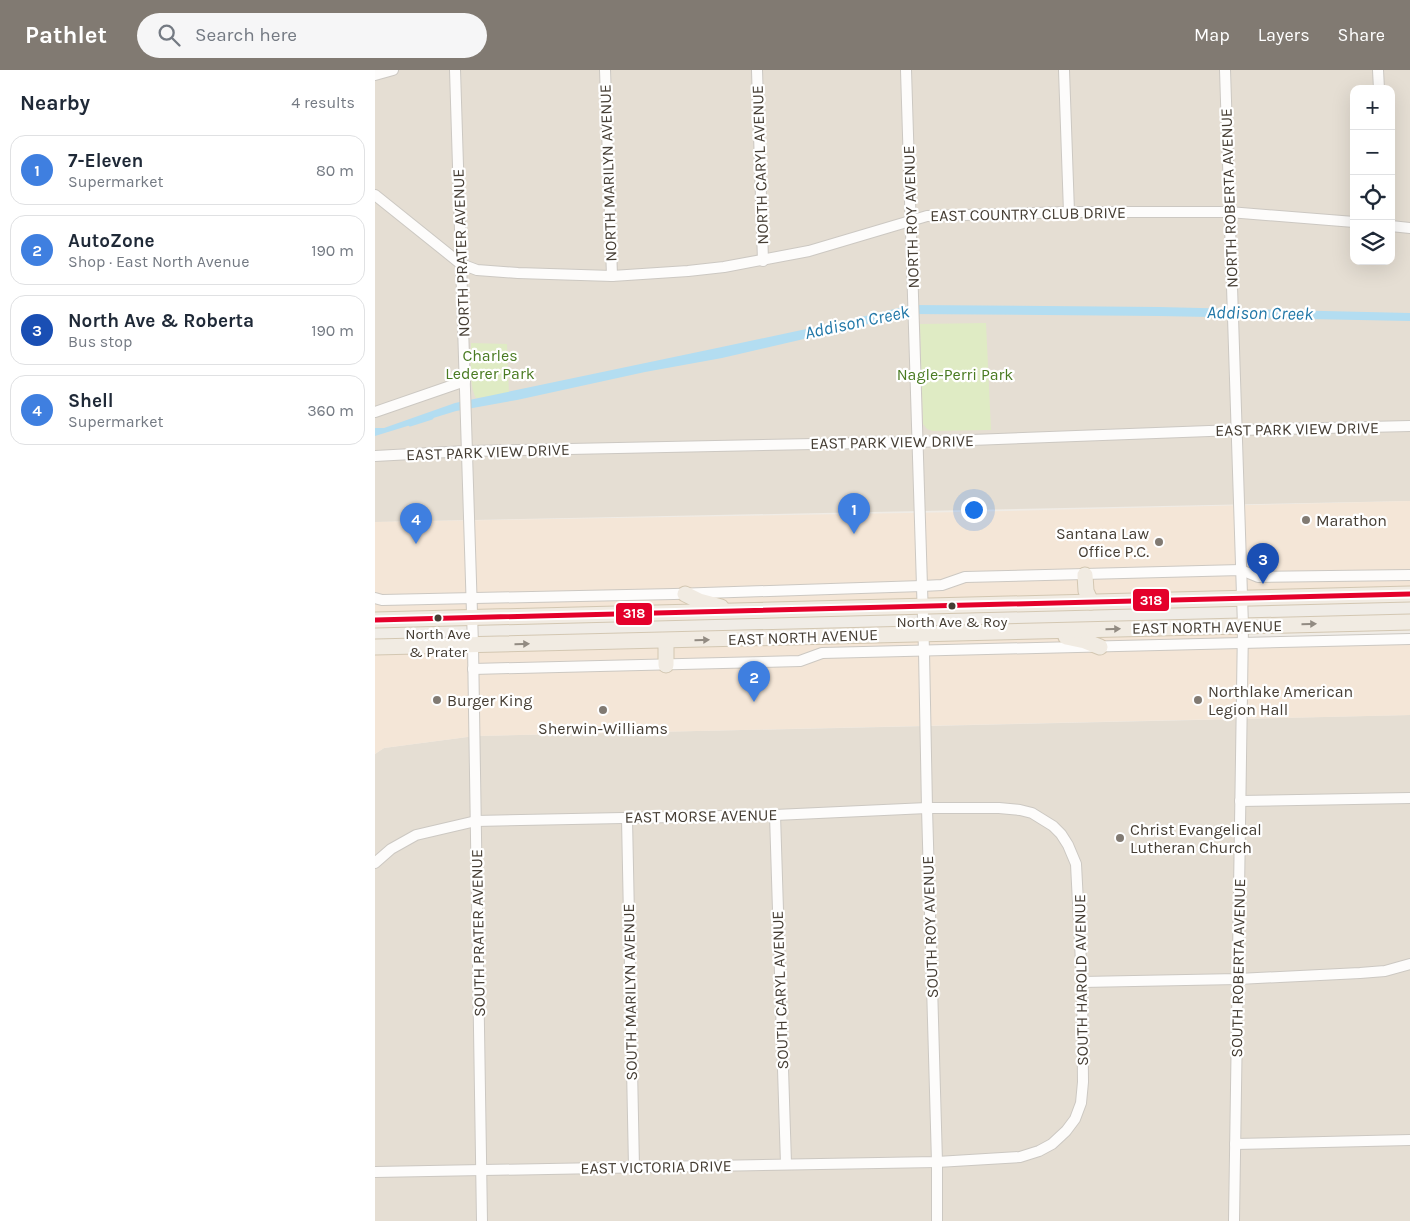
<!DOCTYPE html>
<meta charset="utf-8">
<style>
:root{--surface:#fff;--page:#f6f6f7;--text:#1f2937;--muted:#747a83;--line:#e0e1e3;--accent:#817a72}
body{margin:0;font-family:Karla,sans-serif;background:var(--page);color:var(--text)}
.controls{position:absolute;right:15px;top:15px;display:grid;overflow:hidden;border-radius:10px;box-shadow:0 5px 20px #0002}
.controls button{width:45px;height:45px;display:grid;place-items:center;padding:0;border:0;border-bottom:1px solid var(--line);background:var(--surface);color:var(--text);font:25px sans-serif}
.you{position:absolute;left:598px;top:439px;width:18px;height:18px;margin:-12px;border:4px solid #fff;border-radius:50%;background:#1a73e8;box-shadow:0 0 0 8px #1a73e833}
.badge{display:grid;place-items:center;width:32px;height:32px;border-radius:50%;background:var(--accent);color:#fff;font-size:16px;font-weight:700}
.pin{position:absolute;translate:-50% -41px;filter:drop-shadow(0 1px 2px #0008)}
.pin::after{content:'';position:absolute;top:26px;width:18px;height:15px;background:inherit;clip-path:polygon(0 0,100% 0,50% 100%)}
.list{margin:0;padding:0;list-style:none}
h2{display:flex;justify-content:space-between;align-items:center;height:65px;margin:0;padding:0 20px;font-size:21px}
h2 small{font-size:16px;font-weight:400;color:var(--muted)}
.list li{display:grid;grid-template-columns:32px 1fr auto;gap:15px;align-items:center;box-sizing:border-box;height:70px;margin:0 10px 10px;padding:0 10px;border:1px solid var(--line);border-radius:15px}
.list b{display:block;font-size:19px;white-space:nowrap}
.list p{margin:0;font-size:16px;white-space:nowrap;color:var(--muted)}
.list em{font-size:16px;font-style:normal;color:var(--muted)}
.icon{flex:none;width:28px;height:28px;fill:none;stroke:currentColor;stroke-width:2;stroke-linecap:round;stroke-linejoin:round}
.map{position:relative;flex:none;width:1035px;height:1151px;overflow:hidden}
header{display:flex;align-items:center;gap:30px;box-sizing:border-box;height:70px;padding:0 25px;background:var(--accent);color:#fff}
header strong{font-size:24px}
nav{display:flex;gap:28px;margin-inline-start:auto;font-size:18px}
.search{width:350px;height:45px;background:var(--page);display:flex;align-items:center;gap:12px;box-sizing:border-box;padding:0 18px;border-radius:28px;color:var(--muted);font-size:19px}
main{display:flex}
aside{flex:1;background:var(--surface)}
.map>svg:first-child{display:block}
.residential{fill:#e5ded3;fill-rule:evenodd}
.commercial{fill:#f4e6d7}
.green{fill:#dfebc4}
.water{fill:#b3ddf1}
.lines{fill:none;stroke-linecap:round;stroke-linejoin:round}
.stream{stroke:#b3ddf1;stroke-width:3}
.minor-casing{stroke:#ccc8c2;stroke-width:12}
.primary-casing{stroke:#d3c7b2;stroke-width:17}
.minor{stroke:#fdfcfb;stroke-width:10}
.primary{stroke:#f1ebe2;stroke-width:15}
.bus-1-casing{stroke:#fff;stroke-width:9}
.bus-1{stroke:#e4002b;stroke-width:5}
.oneway{fill:#928b82}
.poi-dot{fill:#817a72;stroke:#fff;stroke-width:2}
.bus-dot{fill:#453d33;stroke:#fff;stroke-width:2}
.labels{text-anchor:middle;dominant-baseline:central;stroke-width:4.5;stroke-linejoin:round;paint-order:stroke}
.bus-label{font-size:15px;fill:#453d33;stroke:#fff}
.street-label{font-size:16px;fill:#453d33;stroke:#fff}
.park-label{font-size:16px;fill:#4a7b22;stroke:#fff}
.poi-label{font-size:16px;fill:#453d33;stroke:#fff;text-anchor:start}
.water-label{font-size:18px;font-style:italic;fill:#2278a8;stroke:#fff}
.line-badge{stroke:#fff;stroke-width:2}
.badge-label{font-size:14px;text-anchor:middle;font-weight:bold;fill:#fff}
</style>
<header>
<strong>Pathlet</strong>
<div class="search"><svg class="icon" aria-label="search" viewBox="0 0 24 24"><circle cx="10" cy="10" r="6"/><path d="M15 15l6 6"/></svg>Search here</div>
<nav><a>Map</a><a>Layers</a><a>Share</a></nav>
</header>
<main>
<aside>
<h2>Nearby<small>4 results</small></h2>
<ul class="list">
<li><span class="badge" style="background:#3f7fe0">1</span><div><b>7-Eleven</b><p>Supermarket</p></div><em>80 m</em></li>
<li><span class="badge" style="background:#3f7fe0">2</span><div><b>AutoZone</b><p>Shop · East North Avenue</p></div><em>190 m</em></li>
<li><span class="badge" style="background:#1a4fb4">3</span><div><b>North Ave &amp; Roberta</b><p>Bus stop</p></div><em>190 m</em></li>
<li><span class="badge" style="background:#3f7fe0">4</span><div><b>Shell</b><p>Supermarket</p></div><em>360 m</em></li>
</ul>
</aside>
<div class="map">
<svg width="1035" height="1151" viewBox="0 0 1035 1151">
<rect width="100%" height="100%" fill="#f0ece6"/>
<!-- residential -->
<g class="residential">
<path d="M0,0H1035V431L0,452ZM979,19H1016V191H979Z"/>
<polygon points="1035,645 1035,1151 864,1151 869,649"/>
<polygon points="866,649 859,1151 0,1151 0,684 9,678 100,666"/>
</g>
<!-- commercial -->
<g class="commercial">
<polygon points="1035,431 1035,524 0,550 0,452 588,442"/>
<polygon points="868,556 867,573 1035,569 1035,645 100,666 9,678 0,684 0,577"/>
</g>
<!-- green -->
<g class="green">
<polygon points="611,253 616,360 558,361 552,359 548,354 545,254"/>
<path d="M96,273L132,274L134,324L101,328C94,316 96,288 96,273Z"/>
</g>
<!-- water -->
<polygon class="water" points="536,235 784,237 1035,243 1035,251 784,246 536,244 347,288 270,302 142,330 81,341 0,366 0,358 9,358 80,333 342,278 478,249"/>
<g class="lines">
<!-- stream -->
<polyline class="stream" points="35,355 57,348"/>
<!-- minor casing -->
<g class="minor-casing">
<g id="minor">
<polyline points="80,0 98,575 107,1151"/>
<polyline points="230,0 237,206"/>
<polyline points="382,0 388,191"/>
<polyline points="531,0 549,581 552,738 562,1092 562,1151"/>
<polyline points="689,0 694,142"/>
<polyline points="850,0 868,556 859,1151"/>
<polyline points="1003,0 1004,19"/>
<polyline points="0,5 18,0"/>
<polyline points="0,125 86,194 102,200 143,203 237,206 313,201 349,197 434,181 552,146 694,142 854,142 979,152"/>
<polyline points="1016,156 1035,158"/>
<polyline points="0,342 90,311"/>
<polyline points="0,386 92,381 543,372 861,360 1035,356"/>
<polyline points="0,528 7,530 299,524 547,516 567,515 590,507 866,500 883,507 1035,505"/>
<polyline points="98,599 425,591 447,583 1035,569"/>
<polyline points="865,731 1035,728"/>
<polyline points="400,745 411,1094"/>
<polyline points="252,748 259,1097"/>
<polyline points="0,793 16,779 41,765 101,751 400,745 552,738 624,738 645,740 657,743 678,756 686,764 693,775 701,794 707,912 708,1012 706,1033 700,1049 691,1061 677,1074 664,1081 645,1087 562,1092 0,1102"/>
<polyline points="707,912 863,909 985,903 1010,901 1035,894"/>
<polyline points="860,1074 1035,1070"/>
</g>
</g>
<!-- primary casing -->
<g class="primary-casing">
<g id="primary">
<polyline points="710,505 711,521 716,532"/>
<polyline points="310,524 324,531 346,537"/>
<polyline points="0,550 1035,524"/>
<polyline points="691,567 710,571 725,577"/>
<polyline points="291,571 291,595"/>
<polyline points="0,577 1035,552"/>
</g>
</g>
<!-- minor -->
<use href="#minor" class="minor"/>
<!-- primary -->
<use href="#primary" class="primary"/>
<!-- bus-1 casing -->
<g class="bus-1-casing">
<polyline id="bus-1" points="0,550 1035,524"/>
</g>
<!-- bus-1 -->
<use href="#bus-1" class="bus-1"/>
</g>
<!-- one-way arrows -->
<defs><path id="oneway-solid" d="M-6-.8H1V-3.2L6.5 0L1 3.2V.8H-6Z" transform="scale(1.25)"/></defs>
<g class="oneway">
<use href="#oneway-solid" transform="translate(934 554) rotate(-1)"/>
<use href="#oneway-solid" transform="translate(738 559) rotate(-1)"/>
<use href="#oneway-solid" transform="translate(327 570) rotate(-2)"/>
<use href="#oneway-solid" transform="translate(147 574) rotate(-1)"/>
</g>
<!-- markers -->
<g class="poi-dot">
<circle cx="931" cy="450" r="5"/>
<circle cx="784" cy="472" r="5"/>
<circle cx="62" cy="630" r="5"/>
<circle cx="823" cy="630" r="5"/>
<circle cx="228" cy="640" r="5"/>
<circle cx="745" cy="768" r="5"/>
</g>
<g class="bus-dot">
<circle cx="577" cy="536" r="4.5"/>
<circle cx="63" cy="548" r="4.5"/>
</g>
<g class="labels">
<!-- bus labels -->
<g class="bus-label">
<text x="577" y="552">North Ave &amp; Roy</text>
<text x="63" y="564">North Ave<tspan x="63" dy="18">&amp; Prater</tspan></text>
</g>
<!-- street labels -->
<g class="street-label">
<text transform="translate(385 95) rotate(-92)">NORTH CARYL AVENUE</text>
<text transform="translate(233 103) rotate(-92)">NORTH MARILYN AVENUE</text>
<text transform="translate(854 128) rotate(-92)">NORTH ROBERTA AVENUE</text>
<text transform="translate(653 144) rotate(-1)">EAST COUNTRY CLUB DRIVE</text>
<text transform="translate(536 147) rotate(-92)">NORTH ROY AVENUE</text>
<text transform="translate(86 183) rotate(-92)">NORTH PRATER AVENUE</text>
<text transform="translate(922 359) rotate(-1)">EAST PARK VIEW DRIVE</text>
<text transform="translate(517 372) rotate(-1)">EAST PARK VIEW DRIVE</text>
<text transform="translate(113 382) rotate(-2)">EAST PARK VIEW DRIVE</text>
<text transform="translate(832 557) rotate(-1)">EAST NORTH AVENUE</text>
<text transform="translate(428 567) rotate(-2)">EAST NORTH AVENUE</text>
<text transform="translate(326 746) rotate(-1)">EAST MORSE AVENUE</text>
<text transform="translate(555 857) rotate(-92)">SOUTH ROY AVENUE</text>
<text transform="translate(103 863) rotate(-91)">SOUTH PRATER AVENUE</text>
<text transform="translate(863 898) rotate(-89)">SOUTH ROBERTA AVENUE</text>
<text transform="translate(706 910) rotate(-91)">SOUTH HAROLD AVENUE</text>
<text transform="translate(405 920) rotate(-92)">SOUTH CARYL AVENUE</text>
<text transform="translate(255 922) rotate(-91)">SOUTH MARILYN AVENUE</text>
<text transform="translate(281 1097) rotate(-1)">EAST VICTORIA DRIVE</text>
</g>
<!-- park labels -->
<g class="park-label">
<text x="115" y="285">Charles<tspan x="115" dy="18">Lederer Park</tspan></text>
<text x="580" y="304">Nagle-Perri Park</text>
</g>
<!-- poi labels -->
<g class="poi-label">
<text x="941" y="450">Marathon</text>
<text x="774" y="463" text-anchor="end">Santana Law<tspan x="774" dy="18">Office P.C.</tspan></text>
<text x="833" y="621">Northlake American<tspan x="833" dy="18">Legion Hall</tspan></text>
<text x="72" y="630">Burger King</text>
<text x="228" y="658" text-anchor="middle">Sherwin-Williams</text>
<text x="755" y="759">Christ Evangelical<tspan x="755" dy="18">Lutheran Church</tspan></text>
</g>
<!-- water labels -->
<g class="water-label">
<text transform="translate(885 243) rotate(1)">Addison Creek</text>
<text transform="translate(482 252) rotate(-12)">Addison Creek</text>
</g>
</g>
<g class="line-badge">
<rect x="757" y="518" width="38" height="24" rx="5" fill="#e4002b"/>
<rect x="240" y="532" width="38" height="24" rx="5" fill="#e4002b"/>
</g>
<g class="badge-label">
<text x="776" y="535">318</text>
<text x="259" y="548">318</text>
</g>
</svg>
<div class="controls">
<button>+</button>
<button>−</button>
<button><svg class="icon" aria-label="locate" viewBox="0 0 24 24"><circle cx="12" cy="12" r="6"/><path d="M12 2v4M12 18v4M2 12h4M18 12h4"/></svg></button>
<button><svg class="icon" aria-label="layers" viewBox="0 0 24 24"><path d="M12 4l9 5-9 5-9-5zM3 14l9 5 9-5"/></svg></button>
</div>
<div class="you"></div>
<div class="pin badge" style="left:479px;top:464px;background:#3f7fe0">1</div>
<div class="pin badge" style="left:379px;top:632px;background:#3f7fe0">2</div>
<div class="pin badge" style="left:888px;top:514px;background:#1a4fb4">3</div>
<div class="pin badge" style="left:41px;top:474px;background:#3f7fe0">4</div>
</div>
</main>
